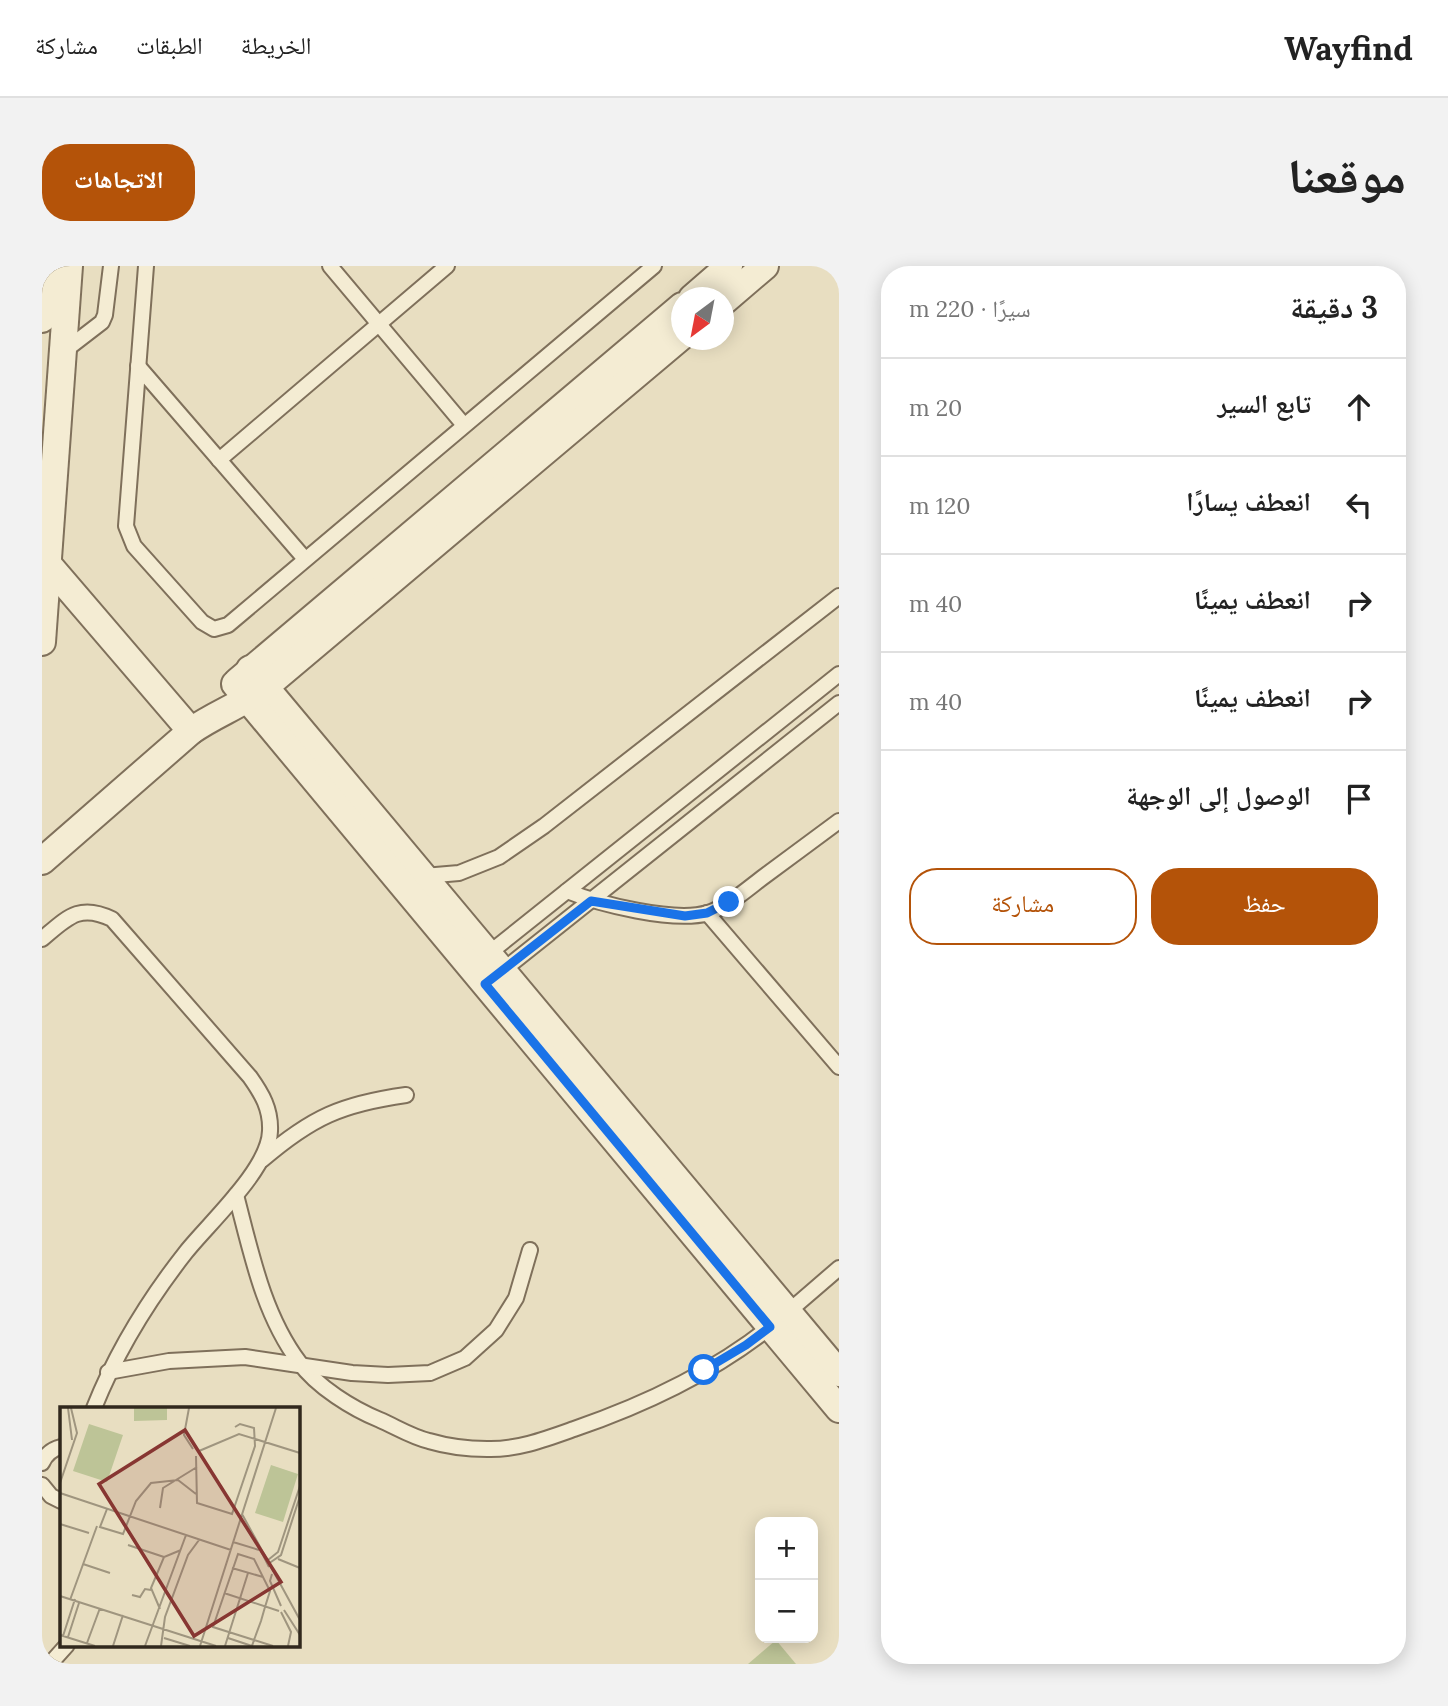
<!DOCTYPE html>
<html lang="ar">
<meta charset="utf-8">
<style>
:root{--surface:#fff;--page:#f2f2f2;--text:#222;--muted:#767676;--line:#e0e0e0;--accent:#b45309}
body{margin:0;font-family:Lora,"Noto Naskh Arabic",serif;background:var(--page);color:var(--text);direction:rtl}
.controls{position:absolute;right:21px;bottom:21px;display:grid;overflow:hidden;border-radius:14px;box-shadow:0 4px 18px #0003}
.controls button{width:63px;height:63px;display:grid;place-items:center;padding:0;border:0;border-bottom:2px solid var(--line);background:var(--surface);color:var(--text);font:35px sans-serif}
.compass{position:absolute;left:629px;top:21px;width:63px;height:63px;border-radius:50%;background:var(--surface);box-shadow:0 4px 18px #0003;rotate:212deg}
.stop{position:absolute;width:21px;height:21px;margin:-16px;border:5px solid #1a73e8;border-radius:50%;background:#fff}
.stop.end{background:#1a73e8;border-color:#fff;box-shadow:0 2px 7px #0008}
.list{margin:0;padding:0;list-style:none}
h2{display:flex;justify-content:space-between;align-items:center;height:91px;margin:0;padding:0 28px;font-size:30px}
h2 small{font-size:23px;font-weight:400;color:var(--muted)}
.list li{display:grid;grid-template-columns:46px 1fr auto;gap:21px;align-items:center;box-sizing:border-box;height:98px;padding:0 28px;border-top:2px solid var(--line)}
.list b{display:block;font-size:26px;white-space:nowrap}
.list em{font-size:23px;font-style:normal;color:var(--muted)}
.actions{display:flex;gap:14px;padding:21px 28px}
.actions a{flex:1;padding:16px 0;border:2px solid var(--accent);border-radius:28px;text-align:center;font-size:24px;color:var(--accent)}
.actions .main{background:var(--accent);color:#fff}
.icon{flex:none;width:38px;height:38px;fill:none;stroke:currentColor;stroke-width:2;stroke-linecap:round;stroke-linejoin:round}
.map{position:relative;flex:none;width:797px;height:1398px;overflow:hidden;direction:ltr;border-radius:28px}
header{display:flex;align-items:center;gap:42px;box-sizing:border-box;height:98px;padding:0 35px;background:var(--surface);border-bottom:2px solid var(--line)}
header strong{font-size:33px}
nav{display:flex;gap:38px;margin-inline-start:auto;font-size:24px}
.intro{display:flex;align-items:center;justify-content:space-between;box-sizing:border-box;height:168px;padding:0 42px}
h1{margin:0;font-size:49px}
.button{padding:18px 32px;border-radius:28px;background:var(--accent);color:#fff;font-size:24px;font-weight:700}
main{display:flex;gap:42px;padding:0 42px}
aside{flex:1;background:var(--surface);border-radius:28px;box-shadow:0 4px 18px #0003}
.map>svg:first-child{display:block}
.garden{fill:#bdc497}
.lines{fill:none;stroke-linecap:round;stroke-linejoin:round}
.lane-casing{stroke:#7f705b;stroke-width:18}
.street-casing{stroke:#7f705b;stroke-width:30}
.lane{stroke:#f4ecd3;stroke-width:14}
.street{stroke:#f4ecd3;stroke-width:26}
.route{stroke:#1a73e8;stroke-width:9}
.inset-road{fill:none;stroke:#9f957f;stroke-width:2}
.view{fill:#873632;fill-opacity:0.15;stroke:#873632;stroke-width:3.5}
.inset-edge{fill:none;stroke:#31281d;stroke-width:3.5}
</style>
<header>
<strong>Wayfind</strong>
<nav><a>الخريطة</a><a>الطبقات</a><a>مشاركة</a></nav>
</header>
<div class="intro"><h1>موقعنا</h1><a class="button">الاتجاهات</a></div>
<main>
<aside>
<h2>3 دقيقة<small>سيرًا · 220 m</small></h2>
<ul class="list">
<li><svg class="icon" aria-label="ahead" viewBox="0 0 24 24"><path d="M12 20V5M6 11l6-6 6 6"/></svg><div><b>تابع السير</b></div><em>20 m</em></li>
<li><svg class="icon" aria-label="left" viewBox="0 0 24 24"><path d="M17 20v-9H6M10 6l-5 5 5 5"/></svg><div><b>انعطف يسارًا</b></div><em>120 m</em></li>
<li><svg class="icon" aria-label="right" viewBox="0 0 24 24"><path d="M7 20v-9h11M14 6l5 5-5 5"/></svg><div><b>انعطف يمينًا</b></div><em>40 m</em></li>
<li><svg class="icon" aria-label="right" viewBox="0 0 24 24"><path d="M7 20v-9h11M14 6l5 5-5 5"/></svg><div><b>انعطف يمينًا</b></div><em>40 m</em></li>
<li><svg class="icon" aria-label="arrive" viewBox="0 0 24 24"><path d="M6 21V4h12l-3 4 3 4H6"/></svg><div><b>الوصول إلى الوجهة</b></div></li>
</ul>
<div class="actions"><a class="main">حفظ</a><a>مشاركة</a></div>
</aside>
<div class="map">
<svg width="797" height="1398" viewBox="0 0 797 1398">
<rect width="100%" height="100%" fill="#e8dec1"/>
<!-- garden -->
<polygon class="garden" points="734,1374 754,1398 706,1398"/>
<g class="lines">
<!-- lane casing -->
<g class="lane-casing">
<g id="lane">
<polyline points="104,0 84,260 92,280 160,356 172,363 186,359 612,0"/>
<polyline points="288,0 421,158"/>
<polyline points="21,86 60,56 63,49 69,0"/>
<polyline points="96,100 263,293"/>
<polyline points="177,194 405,0"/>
<polyline points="382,610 417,607 457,591 502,560 797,330"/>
<path d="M525,625C557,638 632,657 666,647C686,640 703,625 720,612C746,593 771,574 797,555"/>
<polyline points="665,647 797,801"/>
<path d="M0,673C25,652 37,637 70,653L208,811C220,828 229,843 228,865C227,903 167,957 144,986C107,1033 74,1087 52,1142"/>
<polyline points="446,688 797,408"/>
<polyline points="460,705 797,437"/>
<path d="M220,894C270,851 300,838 364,829"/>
<path d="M194,929C209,986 221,1048 257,1096C275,1121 311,1143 338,1154C354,1161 370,1171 387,1175C404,1180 427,1183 445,1183C475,1184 504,1173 532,1163C602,1139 670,1107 728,1061"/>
<polyline points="746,1046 797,1002"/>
<polyline points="66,1106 127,1095 203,1091 310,1107 346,1109 388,1107 423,1092 454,1064 474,1032 488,984"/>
<path d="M0,1197C4,1188 10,1183 19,1181"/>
<polyline points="0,1219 9,1230 19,1235"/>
<polyline points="8,1398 25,1379"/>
</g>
</g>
<!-- street casing -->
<g class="street-casing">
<g id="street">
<polyline points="650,32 687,0"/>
<polyline points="682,35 723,0"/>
<polyline points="0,53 4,0"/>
<polyline points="5,297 149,465"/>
<polyline points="0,376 27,0"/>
<polyline points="208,403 797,1107"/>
<polyline points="196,415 640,40"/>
<polyline points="193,418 797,1143"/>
<path d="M0,595L149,465C173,448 200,439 223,421L640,70"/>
</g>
</g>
<!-- lane -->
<use href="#lane" class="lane"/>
<!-- street -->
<use href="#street" class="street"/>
</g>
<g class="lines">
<!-- route -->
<polyline class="route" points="662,1104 704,1079 728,1061 443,718 549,635 643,650 665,647 687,636"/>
</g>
<!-- overview -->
<g transform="translate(18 1141)">
<rect width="240" height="240" fill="#e8dec1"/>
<path d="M74,1H107V13L74,14ZM29,17L63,28L47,75L13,64ZM211,58L238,67L223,115L195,106Z" fill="#bdc497"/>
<path class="inset-road" d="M8,1L12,33M129,1L124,28L133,42M139,44L179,27L240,46M136,49L137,96L172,107L195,39L194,21L180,17L175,20M0,76L17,26L11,1M0,86L171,143M100,101L103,81L137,60M47,102L40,120L63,127L76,94L91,76L118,73L136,87M182,107L240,213M0,117L29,126M194,130L209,160M173,135L199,143M68,138L104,150M218,152L240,161M208,153L218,145L240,79M23,157L50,166M208,157L221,148L240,89M172,161L203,170M212,167L210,174L221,199M164,186L219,204M72,188L80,190L85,182L91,183M0,189L156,239M10,193L37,119M100,202L91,181L104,150L121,143M224,203L240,228M221,205L231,225L228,239M0,228L35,239M3,229L15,192M8,230L19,196M104,231L130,239M168,231L192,239M27,236L40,201M53,239L63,208M85,239L126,128M101,239L105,210L128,148L139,133M140,239L216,1M165,239L188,166M192,239L194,233L201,214L205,200L210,184L194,152L178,147L153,220L194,233L213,239"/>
<path class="view" d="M125,23L221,175L134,229L39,77Z"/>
<rect width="240" height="240" class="inset-edge"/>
</g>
</svg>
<div class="controls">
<button>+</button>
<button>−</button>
</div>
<svg class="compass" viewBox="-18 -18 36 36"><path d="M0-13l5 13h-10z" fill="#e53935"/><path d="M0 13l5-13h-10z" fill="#767676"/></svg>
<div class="stop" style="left:662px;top:1104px"></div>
<div class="stop end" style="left:687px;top:636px"></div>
</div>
</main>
